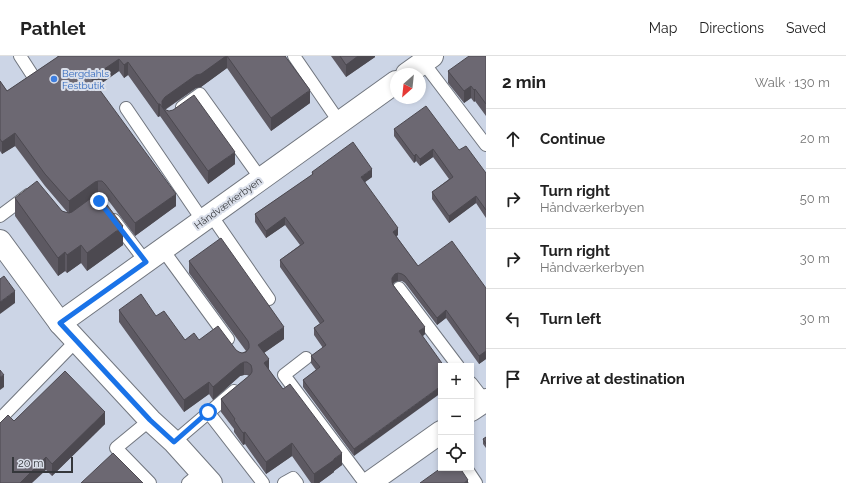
<!DOCTYPE html>
<meta charset="utf-8">
<style>
:root{--surface:#fff;--page:#f6f6f6;--text:#222;--muted:#767676;--line:#e0e0e0}
body{margin:0;font-family:Raleway,sans-serif;background:var(--page);color:var(--text)}
.controls{position:absolute;right:12px;bottom:12px;display:grid;overflow:hidden;border-radius:0px;box-shadow:0 2px 6px #0003}
.controls button{width:36px;height:36px;display:grid;place-items:center;padding:0;border:0;border-bottom:1px solid var(--line);background:var(--surface);color:var(--text);font:20px sans-serif}
.compass{position:absolute;left:390px;top:12px;width:36px;height:36px;border-radius:50%;background:var(--surface);box-shadow:0 2px 6px #0003;rotate:207deg}
.scale{position:absolute;left:12px;bottom:10px;width:61px;box-sizing:border-box;padding-left:4px;border:2px solid #35373b;border-top:0;font-size:11px;line-height:14px;white-space:nowrap;color:#35373b;-webkit-text-stroke:3px #dadfea;paint-order:stroke}
.stop{position:absolute;width:12px;height:12px;margin:-9px;border:3px solid #1a73e8;border-radius:50%;background:#fff}
.stop.end{background:#1a73e8;border-color:#fff;box-shadow:0 1px 4px #0008}
.list{margin:0;padding:0;list-style:none}
h2{display:flex;justify-content:space-between;align-items:center;height:52px;margin:0;padding:0 16px;font-size:17px}
h2 small{font-size:13px;font-weight:400;color:var(--muted)}
.list li{display:grid;grid-template-columns:26px 1fr auto;gap:12px;align-items:center;box-sizing:border-box;height:60px;padding:0 16px;border-top:1px solid var(--line)}
.list b{display:block;font-size:15px;white-space:nowrap}
.list p{margin:0;font-size:13px;white-space:nowrap;color:var(--muted)}
.list em{font-size:13px;font-style:normal;color:var(--muted)}
.icon{flex:none;width:22px;height:22px;fill:none;stroke:currentColor;stroke-width:2;stroke-linecap:round;stroke-linejoin:round}
.map{position:relative;flex:none;width:486px;height:427px;overflow:hidden}
header{display:flex;align-items:center;gap:24px;box-sizing:border-box;height:56px;padding:0 20px;background:var(--surface);border-bottom:1px solid var(--line)}
header strong{font-size:19px}
nav{display:flex;gap:22px;margin-inline-start:auto;font-size:14px}
main{display:flex}
aside{flex:1;background:var(--surface)}
.map>svg:first-child{display:block}
.built{fill:#ccd5e6;fill-rule:evenodd}
.lines{fill:none;stroke-linecap:round;stroke-linejoin:round}
.lane-casing{stroke:#71767f;stroke-width:14}
.street-casing{stroke:#71767f;stroke-width:24}
.lane{stroke:#fff;stroke-width:12}
.street{stroke:#fff;stroke-width:22}
.wall{fill:#5d5962}
.shaded-wall{fill:#4c4950}
.building{fill:#6c6872;stroke:#4c4950}
.route{stroke:#1a73e8;stroke-width:5}
.shop-dot{fill:#3f7fe0;stroke:#dadfea;stroke-width:1.5}
.labels{text-anchor:middle;dominant-baseline:central;stroke-width:4;stroke-linejoin:round;paint-order:stroke}
.shop-label{font-size:10px;fill:#366cbe;stroke:#dadfea;text-anchor:start}
.street-label{font-size:10px;fill:#35373b;stroke:#dadfea}
</style>
<header>
<strong>Pathlet</strong>
<nav><a>Map</a><a>Directions</a><a>Saved</a></nav>
</header>
<main>
<div class="map">
<svg width="486" height="427" viewBox="0 0 486 427">
<rect width="100%" height="100%" fill="#dadfea"/>
<!-- built -->
<path class="built" d="M0,0H486V427H0ZM396,18H420V42H396ZM441,310H471V412H441Z"/>
<g class="lines">
<!-- lane casing -->
<g class="lane-casing">
<g id="lane">
<polyline points="20,0 33,20"/>
<polyline points="294,0 340,67"/>
<polyline points="423,6 486,89"/>
<polyline points="182,51 200,38 261,123"/>
<polyline points="126,52 203,165"/>
<polyline points="211,159 269,243"/>
<polyline points="0,160 28,139"/>
<polyline points="114,164 146,206"/>
<polyline points="163,194 228,283"/>
<polyline points="399,232 458,310"/>
<polyline points="306,302 284,319 365,427"/>
<polyline points="471,327 485,345"/>
<polyline points="208,356 263,427"/>
<polyline points="0,363 77,284"/>
<polyline points="174,386 234,335"/>
<polyline points="466,412 476,427"/>
<polyline points="150,427 116,392 150,364"/>
<polyline points="188,427 201,416"/>
<polyline points="284,427 293,422 297,427"/>
</g>
</g>
<!-- street casing -->
<g class="street-casing">
<g id="street">
<polyline points="407,18 432,0"/>
<polyline points="0,185 60,267 150,364 174,386 211,427"/>
<polyline points="60,267 396,26"/>
<polyline points="471,354 486,344"/>
<polyline points="369,427 441,376"/>
</g>
</g>
<!-- lane -->
<use href="#lane" class="lane"/>
<!-- street -->
<use href="#street" class="street"/>
</g>
<!-- wall -->
<g class="wall">
<polygon points="57,0 285,0 310,47 271,75 227,12 201,31 196,32 165,54 235,108 208,128 160,60 158,61 128,19 124,22 119,15 97,30 176,150 135,180 105,140 102,138 98,138 123,189 87,215 81,207 67,217 65,215 58,220 15,160 15,142 62,155 68,157 45,130 15,90 2,98 0,95 0,25 7,35 58,1"/>
<polygon points="331,0 375,0 375,1 346,21"/>
<polygon points="486,0 486,60 475,45 474,46 471,42 464,47 448,27 448,15"/>
<polygon points="394,73 459,94 486,117 486,162 476,147 449,167 432,143 432,136 449,123 433,101 420,110 416,105 414,107 394,80"/>
<polygon points="312,116 372,121 365,126 398,179 396,180 418,210 486,232 486,303 479,308 446,262 437,269 405,227 402,225 398,225 395,226 393,228 425,278 423,280 354,400 303,331 303,324 316,314 311,307 311,300 323,292 314,279 314,272 320,268 280,211 280,204 300,189 285,169 266,182 255,166 255,158 312,119"/>
<polygon points="189,205 284,283 264,297 269,314 283,333 342,409 334,415 334,416 319,427 311,427 292,400 266,418 245,388 243,389 234,376 234,373 221,356 221,343 249,320 247,319 244,319 240,320 213,344 209,338 184,356 119,266 119,254 156,260 185,284 199,284 239,296 242,297 246,295 189,217"/>
<polygon points="14,365 105,368 52,420 46,414"/>
<polygon points="486,381 486,392 483,388 483,383"/>
</g>
<!-- shaded-wall -->
<g class="shaded-wall">
<polygon points="226,0 227,0 227,12 201,31 196,32 164,54 162,50 162,45 165,41 196,19"/>
<polygon points="358,0 375,0 375,1 346,21 346,9"/>
<polygon points="119,3 119,15 91,35 91,22"/>
<polygon points="128,6 128,19 124,22 124,9"/>
<polygon points="471,30 471,42 464,47 464,35"/>
<polygon points="475,33 475,45 474,46 474,34"/>
<polygon points="310,34 310,47 271,75 271,62"/>
<polygon points="158,48 160,48 160,60 158,61"/>
<polygon points="15,77 15,90 2,98 2,86"/>
<polygon points="433,93 433,101 420,110 420,103"/>
<polygon points="235,96 235,108 208,128 208,115"/>
<polygon points="416,98 416,105 414,107 414,100"/>
<polygon points="372,113 372,121 361,129 361,121"/>
<polygon points="98,125 98,138 69,158 69,145 95,126"/>
<polygon points="176,138 176,150 135,180 135,167"/>
<polygon points="476,140 476,147 449,167 449,160"/>
<polygon points="285,161 285,169 266,182 266,175"/>
<polygon points="123,170 123,189 87,215 87,197"/>
<polygon points="398,172 398,179 393,183 393,176"/>
<polygon points="81,189 81,207 67,217 67,199"/>
<polygon points="65,196 65,215 58,220 58,202"/>
<polygon points="398,217 398,225 395,226 392,229 392,233 392,222 395,218"/>
<polygon points="15,235 15,247 0,258 0,246"/>
<polygon points="446,254 446,262 437,269 437,262"/>
<polygon points="284,271 284,283 258,301 258,289"/>
<polygon points="425,271 425,278 419,283 419,275"/>
<polygon points="486,295 486,303 479,308 479,300"/>
<polygon points="269,303 269,316 264,307"/>
<polygon points="244,306 244,319 240,320 213,344 213,331 240,308"/>
<polygon points="4,319 4,331 0,334 0,321"/>
<polygon points="209,326 209,338 184,356 184,344"/>
<polygon points="441,330 441,337 354,400 354,393"/>
<polygon points="105,356 105,368 52,420 52,408"/>
<polygon points="245,376 245,388 243,389 243,377"/>
<polygon points="292,387 292,400 266,418 266,406"/>
<polygon points="342,397 342,409 334,415 334,416 319,427 314,427 314,418"/>
<polygon points="46,401 46,414 32,427 20,427"/>
<polygon points="468,424 468,427 464,427"/>
</g>
<!-- building -->
<g class="building">
<polygon points="59,0 226,0 201,18 196,19 165,41 162,45 162,49 163,52 166,54 169,55 173,54 194,39 235,96 208,115 160,48 158,48 128,6 124,9 119,3 91,22 176,138 135,167 105,128 102,125 98,125 95,126 69,145 45,118 15,77 2,86 0,83 0,25 7,35"/>
<polygon points="227,0 285,0 310,34 271,62"/>
<polygon points="340,0 358,0 346,9"/>
<polygon points="469,0 486,0 486,48 475,33 474,34 471,30 464,35 448,15"/>
<polygon points="426,50 459,94 466,90 486,117 486,154 476,140 449,160 432,136 453,121 433,93 420,103 416,98 414,100 394,73"/>
<polygon points="353,86 372,113 361,121 398,172 393,176 418,210 452,185 486,232 486,295 479,300 446,254 437,262 405,220 402,218 398,217 395,218 392,222 392,226 393,229 425,271 419,275 444,310 441,310 441,330 354,393 303,324 320,311 311,300 326,289 314,272 324,265 280,204 304,187 285,161 266,175 255,158 313,118 312,116"/>
<polygon points="37,125 62,155 65,156 69,157 72,156 98,137 123,170 87,197 81,189 67,199 65,196 58,202 15,142"/>
<polygon points="221,182 284,271 258,289 269,303 264,307 283,333 290,328 342,397 334,403 334,404 314,418 292,387 266,406 245,376 243,377 240,373 234,364 235,363 221,343 250,319 252,316 252,313 251,309 247,306 244,306 240,308 213,331 209,326 184,344 119,254 141,238 156,260 164,255 185,284 194,277 199,284 218,270 236,294 239,296 242,297 246,296 249,292 249,288 248,285 189,205"/>
<polygon points="4,220 15,235 0,246 0,223"/>
<polygon points="0,314 4,319 0,321"/>
<polygon points="65,315 105,356 52,408 46,401 20,427 0,427 0,367 8,359 14,365"/>
<polygon points="486,381 486,388 483,383"/>
<polygon points="113,397 143,427 81,427"/>
<polygon points="441,412 460,412 468,424 464,427 420,427"/>
</g>
<g class="lines">
<!-- route -->
<polyline class="route" points="99,145 146,206 60,267 150,364 174,386 208,356"/>
</g>
<!-- markers -->
<circle class="shop-dot" cx="54" cy="23" r="4"/>
<g class="labels">
<!-- shop labels -->
<g class="shop-label">
<text x="62" y="17">Bergdahls<tspan x="62" dy="12">Festbutik</tspan></text>
</g>
<!-- street labels -->
<g class="street-label">
<text transform="translate(228 147) rotate(-36)">Håndværkerbyen</text>
</g>
</g>
</svg>
<div class="controls">
<button>+</button>
<button>−</button>
<button><svg class="icon" aria-label="locate" viewBox="0 0 24 24"><circle cx="12" cy="12" r="6"/><path d="M12 2v4M12 18v4M2 12h4M18 12h4"/></svg></button>
</div>
<svg class="compass" viewBox="-18 -18 36 36"><path d="M0-13l5 13h-10z" fill="#e53935"/><path d="M0 13l5-13h-10z" fill="#767676"/></svg>
<div class="scale">20 m</div>
<div class="stop" style="left:208px;top:356px"></div>
<div class="stop end" style="left:99px;top:145px"></div>
</div>
<aside>
<h2>2 min<small>Walk · 130 m</small></h2>
<ul class="list">
<li><svg class="icon" aria-label="ahead" viewBox="0 0 24 24"><path d="M12 20V5M6 11l6-6 6 6"/></svg><div><b>Continue</b></div><em>20 m</em></li>
<li><svg class="icon" aria-label="right" viewBox="0 0 24 24"><path d="M7 20v-9h11M14 6l5 5-5 5"/></svg><div><b>Turn right</b><p>Håndværkerbyen</p></div><em>50 m</em></li>
<li><svg class="icon" aria-label="right" viewBox="0 0 24 24"><path d="M7 20v-9h11M14 6l5 5-5 5"/></svg><div><b>Turn right</b><p>Håndværkerbyen</p></div><em>30 m</em></li>
<li><svg class="icon" aria-label="left" viewBox="0 0 24 24"><path d="M17 20v-9H6M10 6l-5 5 5 5"/></svg><div><b>Turn left</b></div><em>30 m</em></li>
<li><svg class="icon" aria-label="arrive" viewBox="0 0 24 24"><path d="M6 21V4h12l-3 4 3 4H6"/></svg><div><b>Arrive at destination</b></div></li>
</ul>
</aside>
</main>
